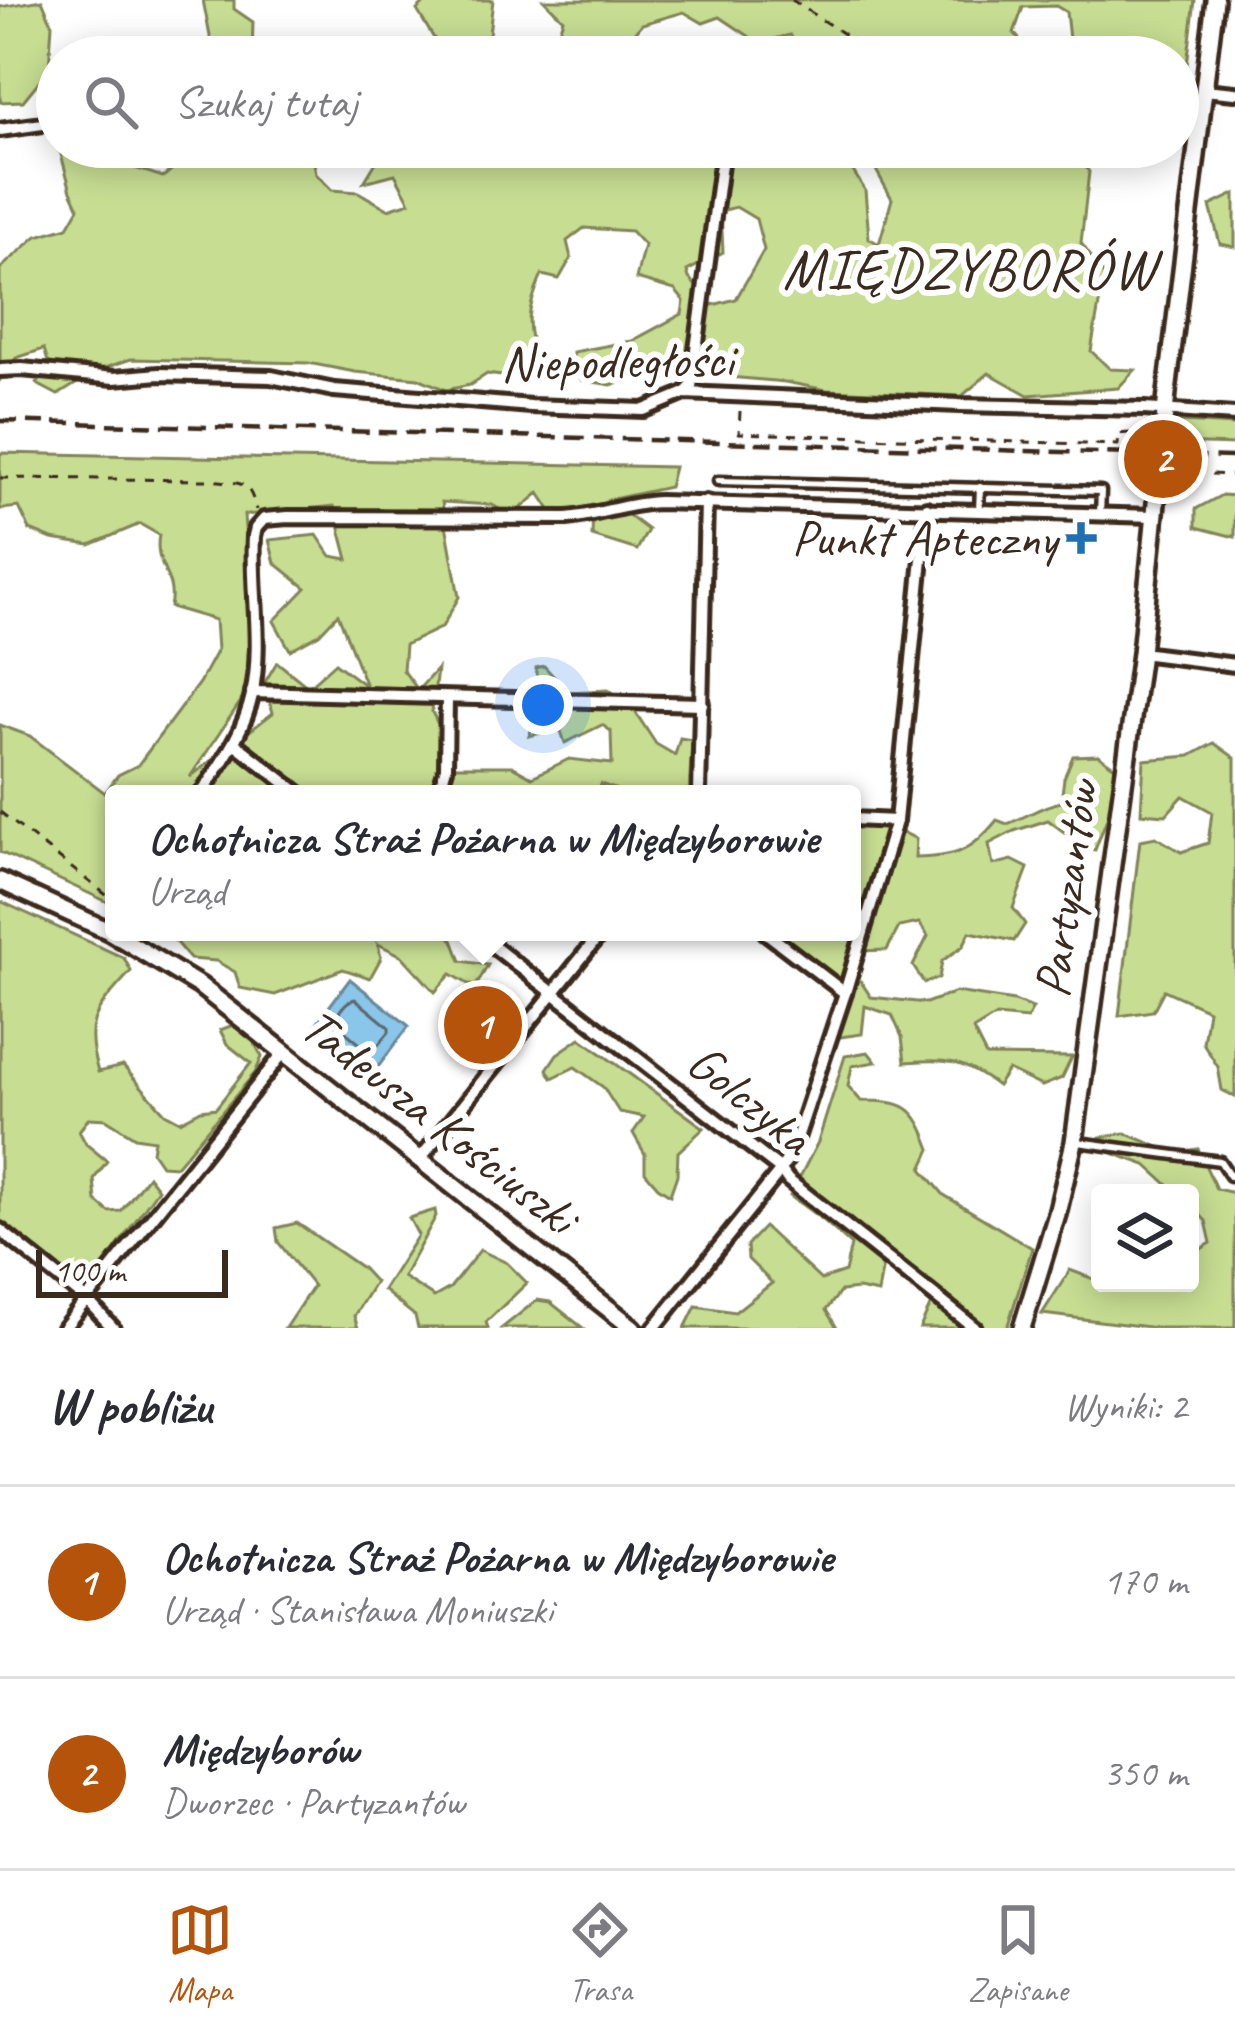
<!DOCTYPE html>
<html lang="pl">
<meta charset="utf-8">
<style>
:root{--surface:#fff;--page:#f2f2f3;--text:#2b2b33;--muted:#7c7c81;--line:#e1e1e2;--accent:#b45309}
body{margin:0;font-family:Caveat,sans-serif;background:var(--page);color:var(--text)}
.controls{position:absolute;right:36px;bottom:36px;display:grid;overflow:hidden;border-radius:12px;box-shadow:0 6px 30px #0003}
.controls button{width:108px;height:108px;display:grid;place-items:center;padding:0;border:0;border-bottom:3px solid var(--line);background:var(--surface);color:var(--text);font:60px sans-serif}
.scale{position:absolute;left:36px;bottom:30px;width:192px;box-sizing:border-box;padding-left:12px;border:6px solid #3b2a1e;border-top:0;font-size:33px;line-height:42px;white-space:nowrap;color:#3b2a1e;-webkit-text-stroke:9px #fff;paint-order:stroke}
.you{position:absolute;left:543px;top:705px;width:42px;height:42px;margin:-30px;border:9px solid #fff;border-radius:50%;background:#1a73e8;box-shadow:0 0 0 18px #1a73e833}
.badge{display:grid;place-items:center;width:78px;height:78px;border-radius:50%;background:var(--accent);color:#fff;font-size:39px;font-weight:700}
.pin{position:absolute;translate:-50% -50%;border:6px solid #fff;box-shadow:0 3px 12px #0006}
.popup{position:absolute;left:105px;top:785px;width:756px;height:156px;box-sizing:border-box;display:grid;place-content:center;border-radius:12px;background:var(--surface);filter:drop-shadow(0 3px 9px #0005);font-size:39px;white-space:nowrap;color:var(--muted)}
.popup b{font-size:45px;color:var(--text)}
.popup::after{content:'';position:absolute;left:50%;top:100%;margin-left:-24px;border:24px solid transparent;border-top-color:var(--surface)}
.list{margin:0;padding:0;list-style:none}
h2{display:flex;justify-content:space-between;align-items:center;height:156px;margin:0;padding:0 48px;font-size:51px}
h2 small{font-size:39px;font-weight:400;color:var(--muted)}
.list li{display:grid;grid-template-columns:78px 1fr auto;gap:36px;align-items:center;box-sizing:border-box;height:192px;padding:0 48px;border-top:3px solid var(--line)}
.list b{display:block;font-size:45px;white-space:nowrap}
.list p{margin:0;font-size:39px;white-space:nowrap;color:var(--muted)}
.list em{font-size:39px;font-style:normal;color:var(--muted)}
.icon{flex:none;width:66px;height:66px;fill:none;stroke:currentColor;stroke-width:2;stroke-linecap:round;stroke-linejoin:round}
.map{position:relative;flex:none;width:1235px;height:1328px;overflow:hidden}
.search{position:absolute;background:var(--surface);box-shadow:0 6px 30px #0003;left:36px;right:36px;top:36px;height:132px;display:flex;align-items:center;gap:30px;box-sizing:border-box;padding:0 42px;border-radius:66px;color:var(--muted);font-size:45px}
.sheet{height:540px;background:var(--surface)}
nav{display:flex;justify-content:space-around;align-items:center;box-sizing:border-box;height:168px;border-top:3px solid var(--line);background:var(--surface);font-size:33px;color:var(--muted)}
nav a{display:grid;justify-items:center;gap:6px}
nav .on{color:var(--accent)}
.map>svg:first-child{display:block}
.green{fill:#c7dd92;stroke:#818458;stroke-width:3;fill-rule:evenodd}
.water{fill:#8ac6ea;stroke:#6a8898;stroke-width:3}
.lines{fill:none;stroke-linecap:round;stroke-linejoin:round}
.shore{stroke:#5b6870;stroke-width:3}
.lane-casing{stroke:#3b2a1e;stroke-width:15}
.street-casing{stroke:#3b2a1e;stroke-width:20}
.secondary-casing{stroke:#3b2a1e;stroke-width:24}
.path{stroke:#3b2a1e;stroke-width:3;stroke-dasharray:9 9;stroke-linecap:butt}
.lane{stroke:#fff;stroke-width:6}
.street{stroke:#fff;stroke-width:10}
.secondary{stroke:#fff;stroke-width:15}
.rail{stroke:#3b2a1e;stroke-width:4.5;stroke-dasharray:18 9;stroke-linecap:butt}
.poi-dot{fill:#1f6fb2;stroke:#fff;stroke-width:4.5}
.labels{text-anchor:middle;dominant-baseline:central;stroke-width:12;stroke-linejoin:round;paint-order:stroke}
.street-label{font-size:51px;fill:#3b2a1e;stroke:#fff}
.poi-label{font-size:51px;fill:#3b2a1e;stroke:#fff;text-anchor:end}
.quarter-label{font-size:57px;letter-spacing:3px;fill:#3b2a1e;stroke:#fff}
</style>
<div class="map">
<svg width="1235" height="1328" viewBox="0 0 1235 1328">
<rect width="100%" height="100%" fill="#fff"/>
<filter id="ink" filterUnits="userSpaceOnUse"><feTurbulence type="fractalNoise" baseFrequency=".00833" numOctaves="2"/><feDisplacementMap in="SourceGraphic" scale="24" xChannelSelector="R" yChannelSelector="G"/><feConvolveMatrix kernelMatrix="1 2 1 2 8 2 1 2 1" color-interpolation-filters="sRGB"/></filter>
<g filter="url(#ink)">
<!-- green -->
<g class="green">
<polygon points="42,0 52,24 49,69 23,101 0,102 0,7"/>
<polygon points="203,0 234,0 234,9 253,22 252,57 214,57"/>
<polygon points="428,0 493,0 488,43 501,57 445,57 417,10"/>
<polygon points="544,0 1195,0 1184,89 1178,91 1178,57 1071,57 1066,12 1056,6 1023,7 1014,33 1026,47 1020,57 964,57 911,53 906,57 850,57 844,54 804,56 790,35 759,43 720,17 703,23 684,12 642,24 631,38 599,36 579,45 555,42 563,19"/>
<path d="M59,147H107V151L131,153L135,168L163,177L193,152L210,157L229,155L239,147H311L316,174L332,190L358,192L388,209L410,202L395,174L364,182L378,159L430,147H856L851,168L865,190L869,238L879,244L892,199L876,170L912,152L911,147H1074L1089,172L1081,243L1104,275L1091,351L1110,369L1135,370L1118,388L1028,395L989,373L962,396L827,390L785,382L717,376L681,364L611,385L582,380L572,368L573,352L632,341L682,314L684,301L675,290L636,279L644,245L631,231L584,228L567,241L571,258L559,279L542,275C524,316 527,325 538,368L524,379L487,374L470,385L446,390L418,378L355,372L308,363L131,359L98,370L58,395L37,384L50,368L44,349L16,358L0,380V269L37,236L68,227L79,208L71,191ZM736,207L756,219L764,250L736,299L713,305L689,278L687,271L723,252L721,211Z"/>
<polygon points="1235,194 1235,247 1220,244 1210,206"/>
<polygon points="1180,422 1235,425 1235,445 1173,443 1175,427"/>
<path d="M0,453L674,467L669,487L608,500L648,530L637,550L592,536L593,511L553,514L539,493L512,516L492,505L442,502L459,597L442,627L405,645L403,670L418,690L437,669L432,712L450,749L453,766H512L532,777L569,759L612,764L611,731L602,725L565,743L560,728L529,736L539,709L536,668L544,666L568,692L608,690L628,701L656,744L675,755L680,738L692,740L689,794H628L601,784L598,794H261L259,789L241,794H114V902L112,904L0,852V725L30,736L105,793L118,775L138,765L199,683L217,650L215,620L170,607C177,575 153,568 159,535L140,524L90,545L52,539L30,530L19,507L0,509ZM334,506L348,559L331,556L317,535L269,540L275,563L306,588L274,621L290,650L319,634L338,614L366,686L335,663L308,687L277,662L265,682L273,713L190,777L249,689L253,635L244,515Z"/>
<polygon points="1222,495 1235,496 1235,537 1196,527 1196,509"/>
<polygon points="1214,743 1235,758 1235,1097 1222,1090 1218,1067 1203,1043 1208,1010 1164,990 1153,1011 1119,1016 1140,840 1156,837 1181,852 1208,843 1212,812 1183,796 1166,815 1141,813 1144,760 1190,756"/>
<path d="M1098,755L1115,767L1116,794L1095,850L1076,849L1064,832L1048,820L1014,831L989,844L993,865L1012,860L1028,868L1013,908L1025,924L1014,941L970,932L963,946L942,961L939,978L924,983L913,966L928,936L919,923L899,927L887,950L859,951L852,968L871,997L926,1003L956,992L1014,1001L1033,1008L1027,1019L996,1016L973,1030L986,1056L1072,1057L1062,1078L1042,1086L1008,1070L997,1086C961,1059 948,1059 905,1062L902,1037L892,1015L865,1006L862,1034L833,1038L830,1026L839,991L767,932H852V810L873,817L916,839L915,858C956,857 971,852 997,820L1007,824C1027,817 1040,806 1061,802L1064,778L1073,756Z"/>
<path d="M0,901L124,958L131,971C97,1010 82,1019 98,1072L123,1066L165,1113L180,1121L201,1110L216,1108L251,1063L227,1044L220,1030L233,1025L254,1042L262,1057L255,1073L176,1166L161,1165L152,1152L154,1140L135,1137L106,1119L89,1118L79,1131L86,1144L107,1161L94,1179L96,1201L109,1212L121,1211L148,1176L158,1189L96,1276L74,1281L0,1223Z"/>
<polygon points="174,932 444,932 453,940 461,961 488,965 475,988 451,974 435,992 402,956 378,944 381,958 370,978 343,969 275,995 240,988 235,972 216,961 190,959 173,939"/>
<polygon points="580,1038 704,1128 678,1152 677,1175 670,1195 658,1187 645,1172 645,1154 633,1133 644,1117 619,1112 603,1087 575,1067 552,1078 547,1069 557,1054"/>
<path d="M868,1052L876,1062L852,1066L848,1086L861,1101C906,1101 915,1105 931,1149L922,1169L944,1195L1032,1248L1007,1328H920L931,1304L883,1264L878,1293L858,1289L841,1291L826,1310L837,1328H685L696,1306L735,1312L772,1283L748,1259L747,1245L764,1227L821,1280L845,1272L851,1245L823,1220L790,1196L818,1142L845,1056Z"/>
<polygon points="1125,1133 1173,1153 1198,1149 1216,1189 1235,1193 1235,1328 1157,1328 1042,1314 1070,1270 1107,1284 1190,1283 1190,1251 1196,1252 1211,1243 1206,1221 1190,1205 1190,1193 1177,1193 1146,1165 1095,1147 1100,1137"/>
<polygon points="435,1210 436,1216 403,1277 434,1297 450,1288 480,1250 507,1263 527,1283 486,1322 488,1328 418,1328 415,1316 383,1290 418,1235 409,1218"/>
<polygon points="297,1223 362,1268 375,1282 354,1316 358,1328 285,1328 313,1286 278,1242 276,1228"/>
<polygon points="537,1300 550,1302 583,1328 502,1328"/>
</g>
<!-- water -->
<polygon class="water" points="350,979 409,1026 378,1067 371,1069 316,1024"/>
<g class="lines">
<!-- shore -->
<path class="shore" d="M355,999L389,1027V1032L373,1051L367,1050L335,1023C336,1014 346,1000 355,999Z"/>
<!-- lane casing -->
<g class="lane-casing">
<g id="lane">
<polyline points="718,481 1101,491 1100,514"/>
<polyline points="979,510 980,487"/>
<polyline points="1078,1142 1220,1161 1230,1176"/>
</g>
</g>
<!-- street casing -->
<g class="street-casing">
<g id="street">
<polyline points="572,57 575,57"/>
<polyline points="1204,90 1235,93"/>
<polyline points="1178,120 1201,122"/>
<polyline points="0,130 57,122"/>
<polyline points="0,370 22,369 114,378 159,374 271,377 334,390 531,406 644,410 685,393 959,405 1144,409 1235,415"/>
<polyline points="685,393 691,387 722,157"/>
<polyline points="1141,653 1235,665"/>
<polyline points="252,692 702,704"/>
<polyline points="234,743 300,794"/>
<path d="M201,794C221,763 244,733 252,695C263,644 251,588 254,536L256,528L264,519L288,517L567,518C599,515 628,503 659,502L1155,516"/>
<polyline points="438,794 446,768 447,698"/>
<polyline points="699,794 706,502"/>
<polyline points="852,819 896,821"/>
<polyline points="475,932 781,1170 788,1180 975,1328"/>
<polyline points="765,932 845,993"/>
<polyline points="420,1159 602,932"/>
<polyline points="0,1230 87,1300 113,1328"/>
<polyline points="64,1328 284,1052"/>
<polyline points="654,1328 781,1170 794,1147 845,993 896,821 927,508"/>
</g>
</g>
<!-- secondary casing -->
<g class="secondary-casing">
<g id="secondary">
<polyline points="0,881 109,931 200,986 633,1328"/>
<polyline points="1022,1328 1057,1214 1074,1142 1141,653 1167,393 1215,0"/>
</g>
</g>
<!-- path -->
<g class="path">
<polyline points="792,0 878,57"/>
<polyline points="740,411 739,433 1118,445 1119,434 1148,431"/>
<path d="M0,478L210,480C240,484 249,478 256,510"/>
<polyline points="1169,494 1180,489 1188,473 1235,475"/>
<polyline points="0,812 114,901"/>
</g>
<!-- lane -->
<use href="#lane" class="lane"/>
<!-- street -->
<use href="#street" class="street"/>
<!-- secondary -->
<use href="#secondary" class="secondary"/>
<!-- rail -->
<polyline class="rail" points="0,421 1235,457"/>
</g>
</g>
<!-- markers -->
<path class="poi-dot" d="M1075 520h12v12h12v12h-12v12h-12v-12h-12v-12h12z"/>
<g class="labels">
<!-- street labels -->
<g class="street-label">
<text transform="translate(617 361) rotate(-1)">Niepodległości</text>
<text transform="translate(1066 889) rotate(-82)">Partyzantów</text>
<text transform="translate(750 1099) rotate(39)">Golczyka</text>
<text transform="translate(439 1121) rotate(38)">Tadeusza Kościuszki</text>
</g>
<!-- poi labels -->
<g class="poi-label">
<text x="1057" y="538">Punkt Apteczny</text>
</g>
<!-- quarter labels -->
<g class="quarter-label">
<text x="970" y="269">MIĘDZYBORÓW</text>
</g>
</g>
</svg>
<div class="controls">
<button><svg class="icon" aria-label="layers" viewBox="0 0 24 24"><path d="M12 4l9 5-9 5-9-5zM3 14l9 5 9-5"/></svg></button>
</div>
<div class="scale">100 m</div>
<div class="you"></div>
<div class="pin badge" style="left:483px;top:1025px">1</div>
<div class="popup"><b>Ochotnicza Straż Pożarna w Międzyborowie</b>Urząd</div>
<div class="pin badge" style="left:1163px;top:459px">2</div>
<div class="search"><svg class="icon" aria-label="search" viewBox="0 0 24 24"><circle cx="10" cy="10" r="6"/><path d="M15 15l6 6"/></svg>Szukaj tutaj</div>
</div>
<section class="sheet">
<h2>W pobliżu<small>Wyniki: 2</small></h2>
<ul class="list">
<li><span class="badge">1</span><div><b>Ochotnicza Straż Pożarna w Międzyborowie</b><p>Urząd · Stanisława Moniuszki</p></div><em>170 m</em></li>
<li><span class="badge">2</span><div><b>Międzyborów</b><p>Dworzec · Partyzantów</p></div><em>350 m</em></li>
</ul>
</section>
<nav>
<a class="on"><svg class="icon" aria-label="map" viewBox="0 0 24 24"><path d="M3 6l6-2 6 2 6-2v14l-6 2-6-2-6 2zM9 4v14M15 6v14"/></svg>Mapa</a>
<a><svg class="icon" aria-label="directions" viewBox="0 0 24 24"><path d="M12 3l9 9-9 9-9-9zM9 14v-3h6M13 9l2 2-2 2"/></svg>Trasa</a>
<a><svg class="icon" aria-label="saved" viewBox="0 0 24 24"><path d="M7 4h10v16l-5-4-5 4z"/></svg>Zapisane</a>
</nav>
